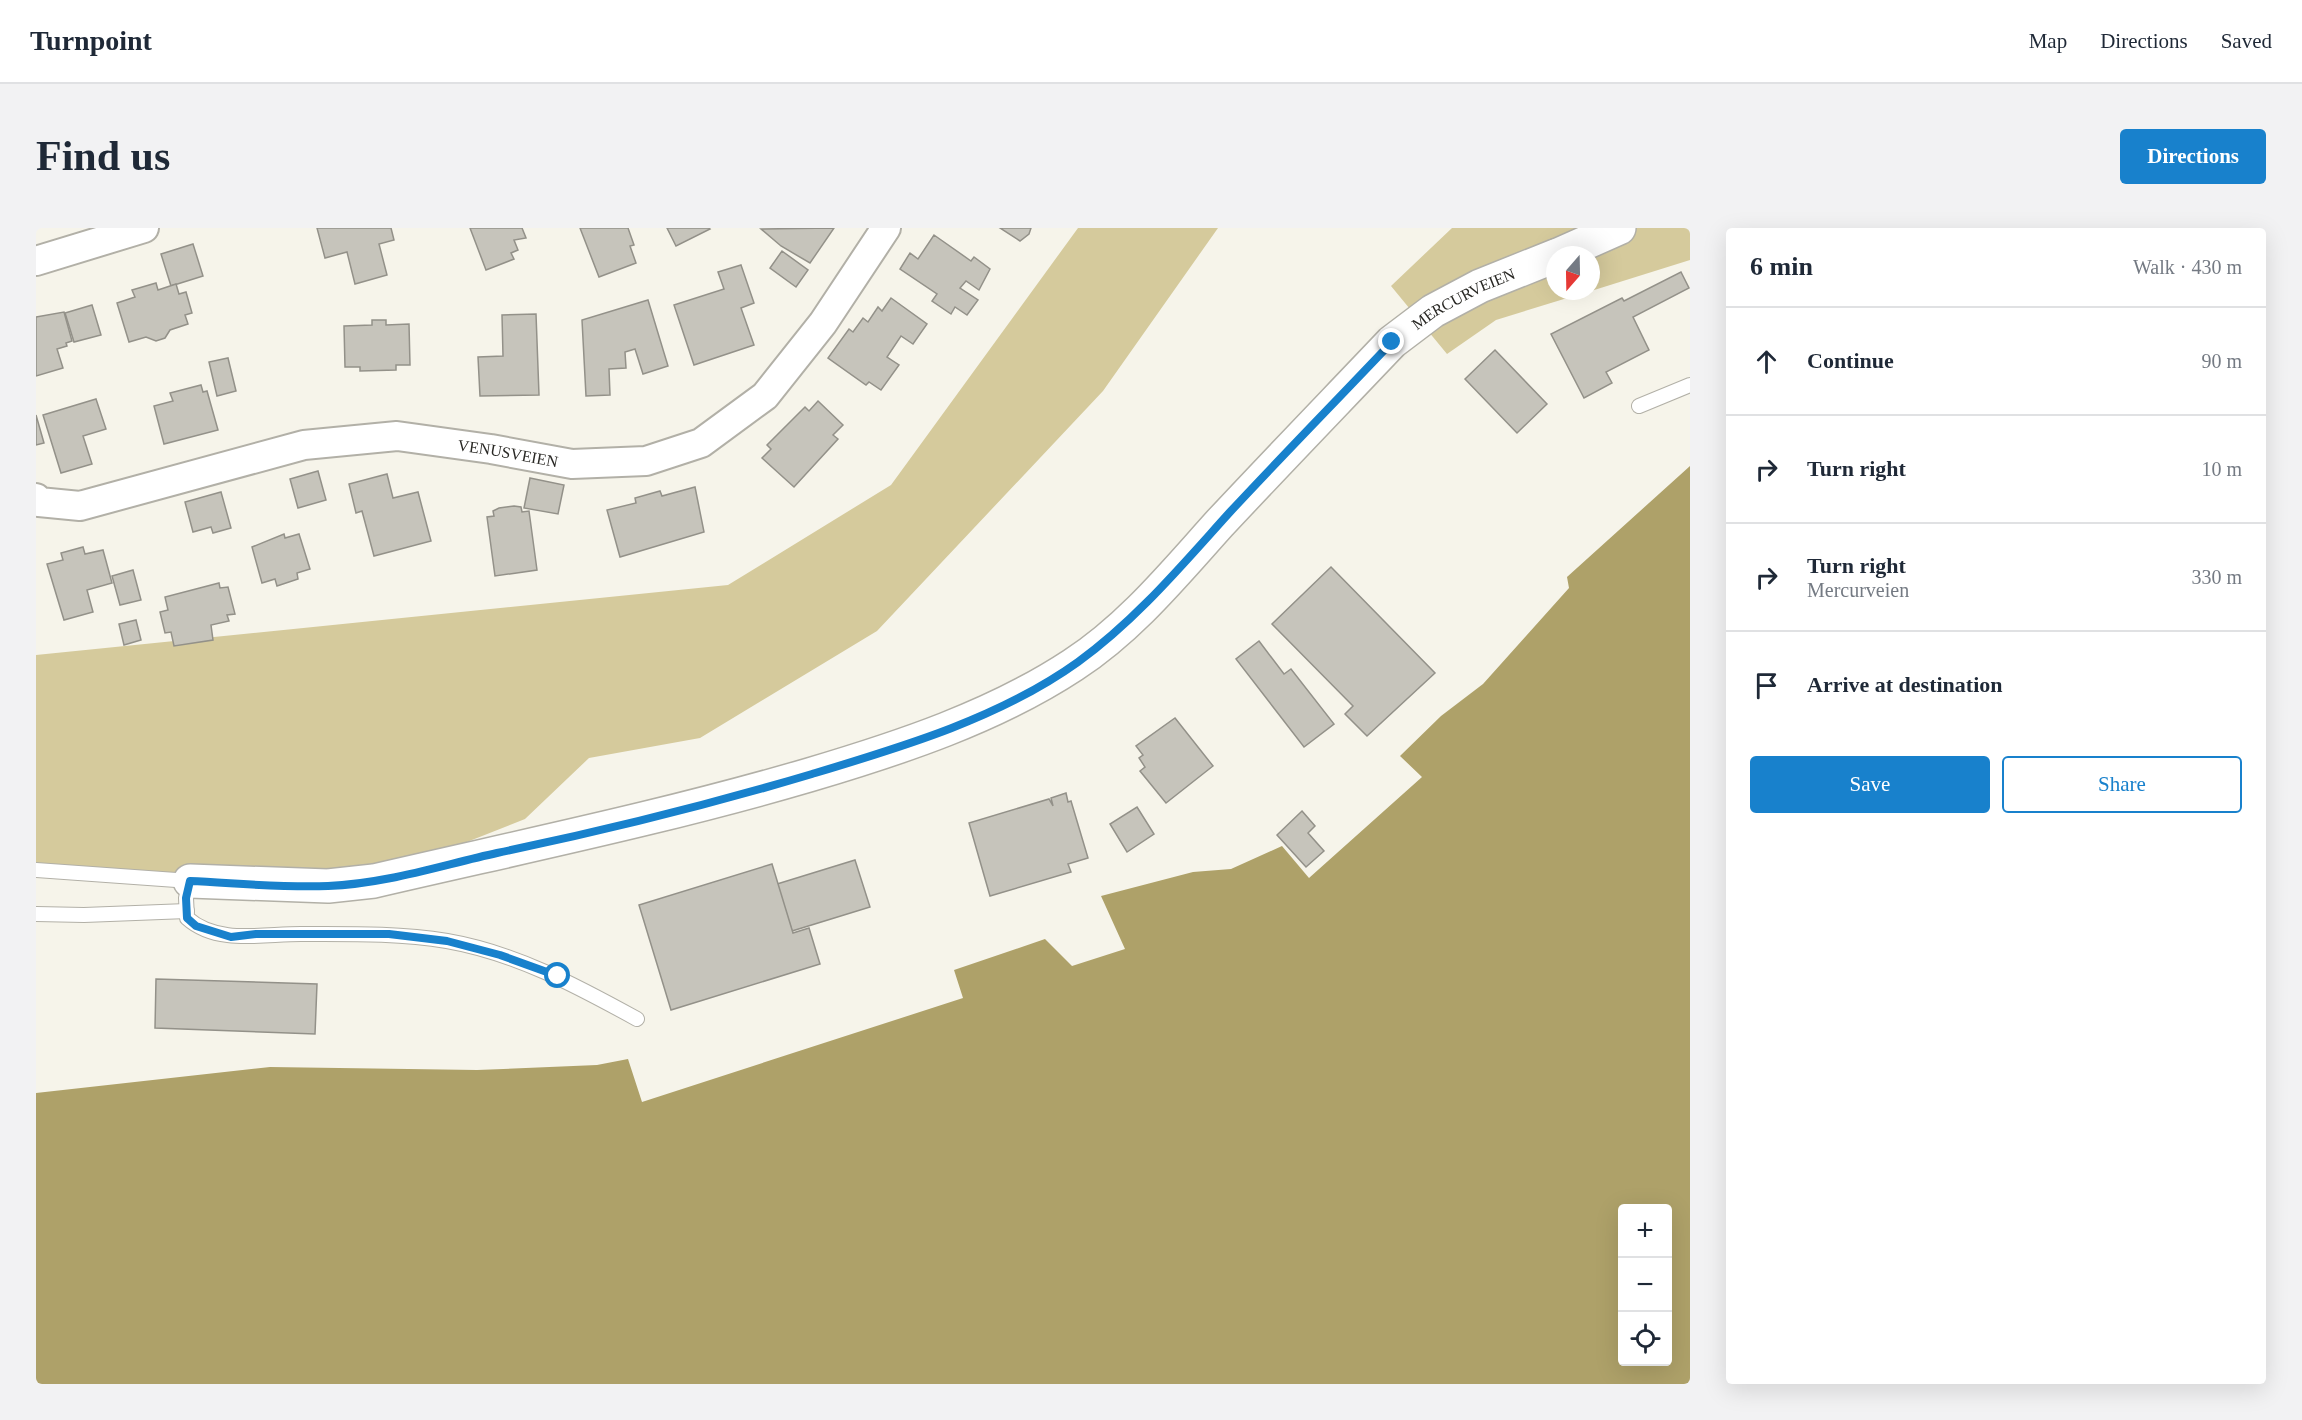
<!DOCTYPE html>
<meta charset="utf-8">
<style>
:root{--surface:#fff;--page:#f2f2f3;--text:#1f2937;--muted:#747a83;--line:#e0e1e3;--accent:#1881cc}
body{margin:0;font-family:"Times New Roman",serif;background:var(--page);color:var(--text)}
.controls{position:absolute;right:18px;bottom:18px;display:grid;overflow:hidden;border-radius:6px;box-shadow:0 6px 24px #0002}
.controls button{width:54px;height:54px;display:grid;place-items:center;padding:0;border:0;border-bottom:2px solid var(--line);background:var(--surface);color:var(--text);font:30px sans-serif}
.compass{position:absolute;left:1510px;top:18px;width:54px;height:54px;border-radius:50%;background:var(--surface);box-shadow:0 6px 24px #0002;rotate:200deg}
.stop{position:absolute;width:18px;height:18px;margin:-14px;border:4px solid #1881cc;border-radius:50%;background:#fff}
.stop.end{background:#1881cc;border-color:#fff;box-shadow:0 2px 6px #0008}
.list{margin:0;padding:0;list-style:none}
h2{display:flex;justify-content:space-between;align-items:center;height:78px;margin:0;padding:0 24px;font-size:26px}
h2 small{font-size:20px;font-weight:400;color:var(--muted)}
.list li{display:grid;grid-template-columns:39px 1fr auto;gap:18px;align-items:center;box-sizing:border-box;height:108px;padding:0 24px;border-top:2px solid var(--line)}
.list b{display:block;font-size:22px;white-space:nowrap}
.list p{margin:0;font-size:20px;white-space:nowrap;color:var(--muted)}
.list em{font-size:20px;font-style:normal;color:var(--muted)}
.actions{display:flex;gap:12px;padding:18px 24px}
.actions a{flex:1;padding:14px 0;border:2px solid var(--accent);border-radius:6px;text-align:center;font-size:21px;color:var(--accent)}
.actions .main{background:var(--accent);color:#fff}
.icon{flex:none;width:33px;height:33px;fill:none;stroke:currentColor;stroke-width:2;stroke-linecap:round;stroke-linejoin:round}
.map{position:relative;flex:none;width:1654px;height:1156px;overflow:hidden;border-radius:6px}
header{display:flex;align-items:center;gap:36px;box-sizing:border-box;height:84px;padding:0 30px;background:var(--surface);border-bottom:2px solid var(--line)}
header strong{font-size:28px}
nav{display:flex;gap:33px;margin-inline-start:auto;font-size:21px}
.intro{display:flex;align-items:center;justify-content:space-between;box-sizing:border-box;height:144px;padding:0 36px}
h1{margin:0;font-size:42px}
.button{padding:15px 27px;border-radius:6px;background:var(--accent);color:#fff;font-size:21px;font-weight:700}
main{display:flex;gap:36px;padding:0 36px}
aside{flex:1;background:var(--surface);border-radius:6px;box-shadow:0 6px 24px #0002}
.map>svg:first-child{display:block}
.green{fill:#d5ca9c}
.water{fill:#aea169;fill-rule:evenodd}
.building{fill:#c6c4bb;stroke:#939189;stroke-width:1.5}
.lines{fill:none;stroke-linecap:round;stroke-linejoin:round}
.lane-casing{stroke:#b2b0a7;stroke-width:16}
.street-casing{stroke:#b2b0a7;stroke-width:32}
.secondary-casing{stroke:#b2b0a7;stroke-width:36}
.lane{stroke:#fff;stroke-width:14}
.street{stroke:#fff;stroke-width:28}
.secondary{stroke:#fff;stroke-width:33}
.route{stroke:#1881cc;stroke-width:8}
.labels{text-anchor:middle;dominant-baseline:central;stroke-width:6;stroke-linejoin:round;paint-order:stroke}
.street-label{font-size:16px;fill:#292824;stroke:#f6f4ea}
</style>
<header>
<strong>Turnpoint</strong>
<nav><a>Map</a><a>Directions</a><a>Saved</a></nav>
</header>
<div class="intro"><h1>Find us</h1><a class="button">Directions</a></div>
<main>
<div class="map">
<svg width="1654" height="1156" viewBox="0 0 1654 1156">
<rect width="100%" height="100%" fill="#f6f4ea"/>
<!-- green -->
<g class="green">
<polygon points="1042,0 1182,0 1067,163 841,403 664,510 553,530 489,591 337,651 288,664 0,649 0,427 692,357 855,257"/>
<polygon points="1416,0 1654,0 1654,32 1555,63 1555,27 1519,27 1519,63 1554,63 1460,92 1411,126 1355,58"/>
</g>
<!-- water -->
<path class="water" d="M1654,238V1156H0V865L234,839L441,842L561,837L592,831L606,874L927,770L918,742L1009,711L1036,738L1089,721L1065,668L1157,644L1195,641L1246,618L1273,650L1386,549L1364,528L1405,488L1447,456L1533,360L1531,349ZM1586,980H1632V1134H1586Z"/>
<!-- building -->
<g class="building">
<polygon points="281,0 355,0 358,12 343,16 351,47 319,56 311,24 289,30"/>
<polygon points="434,0 486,0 490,10 478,12 482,22 475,25 478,31 450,42"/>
<polygon points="544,0 592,0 598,17 594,18 600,35 563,49"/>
<polygon points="631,0 673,0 674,1 640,18"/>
<polygon points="798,0 774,35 745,18 725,1"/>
<polygon points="964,0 995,0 993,6 984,13"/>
<polygon points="898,7 935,33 938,29 954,41 943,62 930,53 924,60 942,72 931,87 919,79 915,86 896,73 901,66 864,41 874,25 882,31"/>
<polygon points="157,16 167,48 135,58 125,26"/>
<polygon points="746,23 772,42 760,59 734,40"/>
<polygon points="705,37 718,75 705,80 718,117 658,137 638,77 688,61 682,44"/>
<polygon points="1645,44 1653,60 1597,89 1613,122 1570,144 1576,155 1548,170 1515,106 1586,70 1588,73"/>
<polygon points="120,55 122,62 140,56 143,66 150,64 156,85 149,87 152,96 134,102 129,110 120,113 110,109 93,114 81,75 99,69 96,62"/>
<polygon points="855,70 891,96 877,116 865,108 851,129 863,137 845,162 833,154 830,157 792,130 813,101 817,104 827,90 832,94 842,79 846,83"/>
<polygon points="612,72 632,138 607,146 599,121 589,124 590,140 573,141 574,167 550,168 546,92"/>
<polygon points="56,77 65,107 38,114 29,85"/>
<polygon points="28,84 36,113 30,115 31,118 21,121 27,140 0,148 0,89"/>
<polygon points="500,86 503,167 444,168 442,129 467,128 466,87"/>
<polygon points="336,92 350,92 350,97 373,96 374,137 360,137 360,142 324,143 324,139 309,139 308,98 336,97"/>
<polygon points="1459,122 1511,176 1481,205 1429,151"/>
<polygon points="192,130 200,163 181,168 173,134"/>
<polygon points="165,157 167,164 171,163 182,202 128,216 118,178 137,173 134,165"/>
<polygon points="60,171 70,201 47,208 56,236 25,245 7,187"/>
<polygon points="782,173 807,197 797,207 802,211 758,259 726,230 735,221 731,217 769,179 773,183"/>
<polygon points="0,187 8,215 0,217"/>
<polygon points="282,243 290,272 262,280 254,251"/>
<polygon points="351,246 357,270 382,264 395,313 338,328 326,283 320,285 313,256"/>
<polygon points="494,250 528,257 522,286 488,280"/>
<polygon points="659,259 668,304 584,329 571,282 600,275 599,270 624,263 626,268"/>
<polygon points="185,264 195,300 177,305 175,299 157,304 149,274"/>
<polygon points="478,278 485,279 486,284 493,283 501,342 459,348 451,289 458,288 457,283 463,280"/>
<polygon points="248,306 249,310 263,306 274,341 261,345 262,351 241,358 239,351 226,355 216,319"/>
<polygon points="47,319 49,326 67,322 76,355 51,362 57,384 28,392 11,336 27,332 25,325"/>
<polygon points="1295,339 1399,445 1331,508 1309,486 1317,478 1236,396"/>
<polygon points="97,342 105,372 84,377 76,348"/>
<polygon points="183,355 184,360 192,359 199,386 191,387 193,393 175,397 177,412 138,418 135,404 129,405 124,384 132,382 129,369"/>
<polygon points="100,392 105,412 88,417 83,396"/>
<polygon points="1223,413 1248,446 1255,441 1298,496 1268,519 1200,431"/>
<polygon points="1139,490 1177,538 1130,575 1104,543 1109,539 1103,530 1107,527 1100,518"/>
<polygon points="1030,565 1032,574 1035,573 1052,630 1032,636 1035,644 954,668 933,595 1013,571 1017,578 1015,570"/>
<polygon points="1101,579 1118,606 1091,624 1074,596"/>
<polygon points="1266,583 1279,598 1272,605 1288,623 1270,639 1241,607"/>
<polygon points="819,632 834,679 756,703 741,656"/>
<polygon points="736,636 757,705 773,700 784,736 635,782 603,677"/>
<polygon points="120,751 281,756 279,806 119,800"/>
</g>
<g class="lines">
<!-- lane casing -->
<g class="lane-casing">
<g id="lane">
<polyline points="1603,178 1654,157"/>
<path d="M0,642L154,653L150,670L151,690C181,717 227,706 265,706C314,706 363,705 411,713C480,725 541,758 601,791"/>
<polyline points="0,686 48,687 151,683"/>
</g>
</g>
<!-- street casing -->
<g class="street-casing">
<g id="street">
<polyline points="0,33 108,0"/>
<path id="s1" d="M0,270L3,274L44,278L268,217L361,208L455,221L536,236L610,233L665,215L729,168L787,95L850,0"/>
</g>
</g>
<!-- secondary casing -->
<g class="secondary-casing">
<g id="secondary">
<polyline points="1522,27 1583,0"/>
<path id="s2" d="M154,653L292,658L338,653C484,619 630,589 773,547C864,520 958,489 1037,437C1094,400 1138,346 1183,296C1240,235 1298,175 1356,114L1397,83L1444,58L1519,28"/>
</g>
</g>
<!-- lane -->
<use href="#lane" class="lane"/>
<!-- street -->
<use href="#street" class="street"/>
<!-- secondary -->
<use href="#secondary" class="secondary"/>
</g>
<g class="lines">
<!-- route -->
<path class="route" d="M522,748L464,727L411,713L353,706H220L195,709L160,698L151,690L150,670L154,653C199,655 246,660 292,658C349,656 406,637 461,625C567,603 672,577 776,546C866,519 964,490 1042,434C1100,392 1146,337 1194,284C1247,227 1302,171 1356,114"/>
</g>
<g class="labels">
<!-- street labels -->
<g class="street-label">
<text stroke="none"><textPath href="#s2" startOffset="1458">MERCURVEIEN</textPath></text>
<text stroke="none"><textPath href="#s1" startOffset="484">VENUSVEIEN</textPath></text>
</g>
</g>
</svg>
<div class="controls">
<button>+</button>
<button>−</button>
<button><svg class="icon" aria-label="locate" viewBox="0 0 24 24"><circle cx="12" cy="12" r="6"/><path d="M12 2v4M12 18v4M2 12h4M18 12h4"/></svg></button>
</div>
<svg class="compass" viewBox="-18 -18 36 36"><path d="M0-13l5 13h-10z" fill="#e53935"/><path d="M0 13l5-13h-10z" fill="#747a83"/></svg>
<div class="stop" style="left:522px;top:748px"></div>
<div class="stop end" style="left:1356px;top:114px"></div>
</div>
<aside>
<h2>6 min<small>Walk · 430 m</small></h2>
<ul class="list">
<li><svg class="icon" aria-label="ahead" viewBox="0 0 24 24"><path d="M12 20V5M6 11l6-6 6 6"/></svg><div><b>Continue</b></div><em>90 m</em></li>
<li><svg class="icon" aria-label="right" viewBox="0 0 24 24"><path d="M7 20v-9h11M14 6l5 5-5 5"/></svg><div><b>Turn right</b></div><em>10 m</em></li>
<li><svg class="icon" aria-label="right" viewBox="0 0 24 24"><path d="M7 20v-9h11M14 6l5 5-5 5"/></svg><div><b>Turn right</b><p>Mercurveien</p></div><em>330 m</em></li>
<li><svg class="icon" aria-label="arrive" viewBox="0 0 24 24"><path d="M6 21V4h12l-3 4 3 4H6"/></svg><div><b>Arrive at destination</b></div></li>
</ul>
<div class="actions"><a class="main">Save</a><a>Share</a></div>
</aside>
</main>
